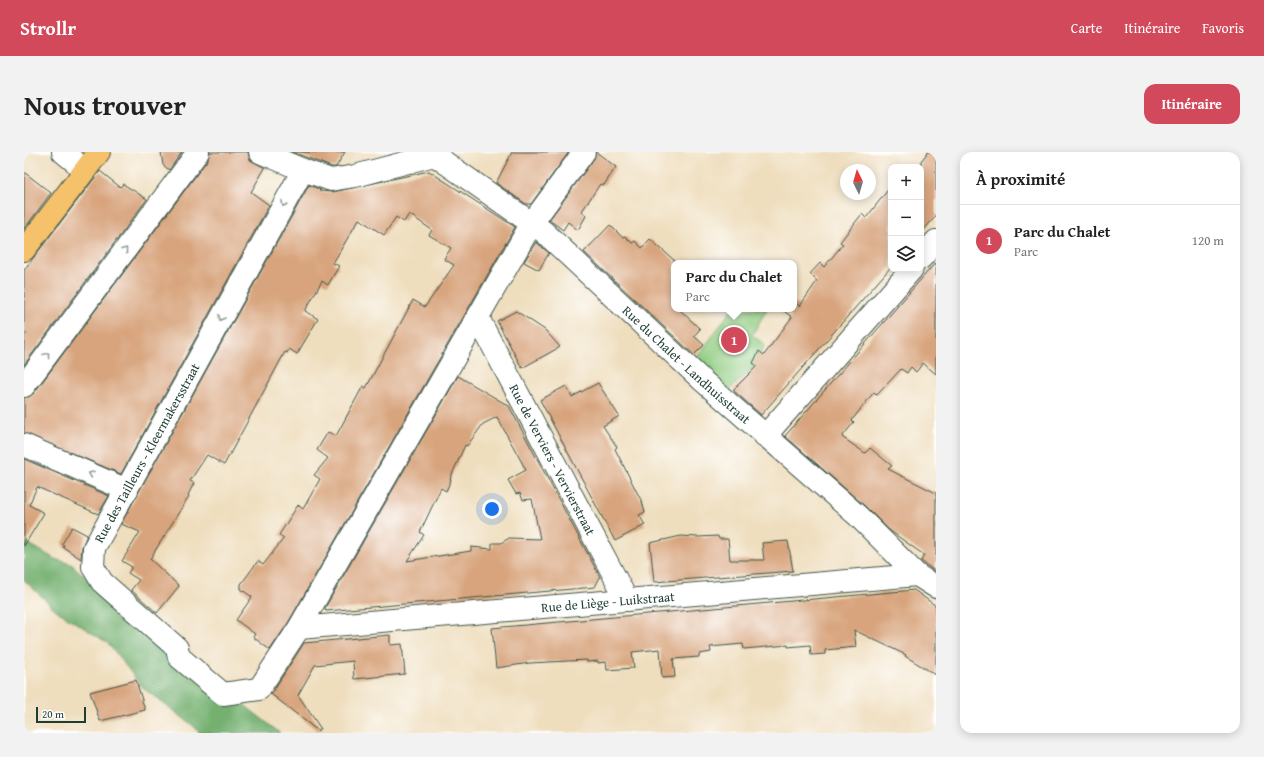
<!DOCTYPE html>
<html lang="fr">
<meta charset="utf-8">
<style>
:root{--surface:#fff;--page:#f2f2f2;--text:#222;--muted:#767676;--line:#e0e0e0;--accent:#d1495b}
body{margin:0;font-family:"Gentium Book Plus",serif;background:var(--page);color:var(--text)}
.controls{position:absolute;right:12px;top:12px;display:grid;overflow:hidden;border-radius:8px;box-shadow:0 2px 10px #0003}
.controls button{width:36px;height:36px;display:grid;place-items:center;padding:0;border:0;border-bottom:1px solid var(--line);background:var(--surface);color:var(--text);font:20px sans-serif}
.compass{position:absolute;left:816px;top:12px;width:36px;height:36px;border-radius:50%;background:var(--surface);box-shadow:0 2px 10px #0003;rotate:355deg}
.scale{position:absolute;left:12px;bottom:10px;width:50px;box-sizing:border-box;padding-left:4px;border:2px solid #1f3d34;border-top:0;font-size:11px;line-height:14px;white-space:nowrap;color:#1f3d34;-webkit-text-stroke:3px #fff;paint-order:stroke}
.you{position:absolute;left:468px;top:357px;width:14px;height:14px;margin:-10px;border:3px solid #fff;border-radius:50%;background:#1a73e8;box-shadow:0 0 0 6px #1a73e833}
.badge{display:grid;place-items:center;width:26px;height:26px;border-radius:50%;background:var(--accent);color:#fff;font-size:13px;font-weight:700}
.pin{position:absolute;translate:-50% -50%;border:2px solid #fff;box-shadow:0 1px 4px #0006}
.popup{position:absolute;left:647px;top:108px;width:126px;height:52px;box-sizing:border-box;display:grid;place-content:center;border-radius:8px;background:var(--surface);filter:drop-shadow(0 1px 3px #0005);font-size:13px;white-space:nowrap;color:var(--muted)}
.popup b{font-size:15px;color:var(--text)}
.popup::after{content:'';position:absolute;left:50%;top:100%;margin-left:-8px;border:8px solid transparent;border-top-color:var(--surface)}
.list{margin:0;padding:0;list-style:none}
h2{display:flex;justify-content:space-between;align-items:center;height:52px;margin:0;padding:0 16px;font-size:17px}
h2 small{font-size:13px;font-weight:400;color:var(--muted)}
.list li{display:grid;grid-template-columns:26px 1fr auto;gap:12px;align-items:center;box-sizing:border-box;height:72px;padding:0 16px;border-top:1px solid var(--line)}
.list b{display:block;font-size:15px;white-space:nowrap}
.list p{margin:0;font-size:13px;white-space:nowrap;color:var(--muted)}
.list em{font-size:13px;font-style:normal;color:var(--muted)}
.icon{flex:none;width:22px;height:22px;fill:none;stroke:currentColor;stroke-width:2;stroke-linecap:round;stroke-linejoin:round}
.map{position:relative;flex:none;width:912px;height:581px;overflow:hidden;border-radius:12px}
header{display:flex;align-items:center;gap:24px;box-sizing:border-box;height:56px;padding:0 20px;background:var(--accent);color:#fff}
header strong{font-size:19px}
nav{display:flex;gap:22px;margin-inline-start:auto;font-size:14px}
.intro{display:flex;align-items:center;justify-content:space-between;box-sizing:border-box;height:96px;padding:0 24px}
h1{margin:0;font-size:28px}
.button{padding:10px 18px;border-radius:12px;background:var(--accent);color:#fff;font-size:14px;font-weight:700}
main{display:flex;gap:24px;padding:0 24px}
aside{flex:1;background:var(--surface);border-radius:12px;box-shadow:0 2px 10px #0003}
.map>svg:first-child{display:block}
.green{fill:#92cd82;stroke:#58855b}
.forest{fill:#75b070;stroke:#4a7652}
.building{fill:#d8a47d;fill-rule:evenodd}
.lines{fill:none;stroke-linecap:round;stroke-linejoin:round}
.minor-casing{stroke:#3e5549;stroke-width:24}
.major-casing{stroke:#3e5549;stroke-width:24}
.minor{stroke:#fff;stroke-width:22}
.major{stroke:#f5c16b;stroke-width:22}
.oneway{stroke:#8f9e9a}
.labels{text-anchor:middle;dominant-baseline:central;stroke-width:3;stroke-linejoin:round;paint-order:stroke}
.street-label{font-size:13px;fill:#1f3d34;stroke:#fff}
</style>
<header>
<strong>Strollr</strong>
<nav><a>Carte</a><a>Itinéraire</a><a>Favoris</a></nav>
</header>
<div class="intro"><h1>Nous trouver</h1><a class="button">Itinéraire</a></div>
<main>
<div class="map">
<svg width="912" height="581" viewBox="0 0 912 581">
<rect width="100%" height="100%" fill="#fff"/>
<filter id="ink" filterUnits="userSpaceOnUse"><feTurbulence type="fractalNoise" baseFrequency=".025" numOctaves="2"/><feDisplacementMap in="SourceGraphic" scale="8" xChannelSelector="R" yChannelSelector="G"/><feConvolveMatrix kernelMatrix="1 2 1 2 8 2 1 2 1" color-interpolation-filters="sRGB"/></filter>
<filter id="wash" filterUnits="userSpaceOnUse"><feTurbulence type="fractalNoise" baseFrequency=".012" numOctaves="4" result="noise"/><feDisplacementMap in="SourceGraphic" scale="16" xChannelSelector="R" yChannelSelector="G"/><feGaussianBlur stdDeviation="0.9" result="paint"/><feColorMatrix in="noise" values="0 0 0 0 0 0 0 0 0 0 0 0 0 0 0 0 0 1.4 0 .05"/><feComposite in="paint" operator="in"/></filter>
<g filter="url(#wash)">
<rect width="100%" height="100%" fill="#efdebe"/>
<!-- green -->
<polygon class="green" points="708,157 743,157 728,183 741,193 729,216 703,240 669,211"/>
<!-- forest -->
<polygon class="forest" points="0,389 31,407 47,412 101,459 256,581 175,581 171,575 119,536 84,491 33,459 0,428"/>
<g id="blocks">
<!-- building -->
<g class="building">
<polygon points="137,0 158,0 145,18 139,13"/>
<polygon points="186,0 224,0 226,8 241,16 227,40 245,53 97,322 0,281 0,246 10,241 184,7"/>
<polygon points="268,0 321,0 312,15 308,15"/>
<polygon points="488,0 545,0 507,52 502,52 472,31"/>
<polygon points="572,0 592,15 580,33 576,32 558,59 562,64 554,78 544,70 539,78 525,68 570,7"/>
<polygon points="904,0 912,0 912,64 897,81 897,9"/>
<polygon points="76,19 96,35 99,32 123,47 0,213 0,185 3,181 0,179 0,118"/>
<polygon points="405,19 491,75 264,471 246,498 229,485 231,482 212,468 228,445 217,437 217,432 234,409 239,413 260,386 255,383 274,353 279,357 296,327 290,323 304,306 293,298 304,280 312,284 339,234 342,236 389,148 401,155 430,113 420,107 427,96 405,83 408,78 385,62 380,70 372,65 360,83 335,67 309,111 315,114 308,126 304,133 298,129 281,159 294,167 273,202 265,197 263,201 261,200 200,313 183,303 166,329 170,331 164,343 165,344 126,407 155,434 133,461 107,438 115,428 104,421 108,415 98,409 116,380 97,372 285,33 297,38 295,39 309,40"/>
<polygon points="0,20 27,41 0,77"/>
<polygon points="867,34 867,115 737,263 709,238 733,214 729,211 735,199 740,203 768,165 757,157 770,157 770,150 776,154 793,129 786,122 796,111 800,115 819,92 816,90 830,72 838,62 842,66"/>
<polygon points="586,73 598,85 601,84 608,91 611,89 618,96 626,87 650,108 650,157 655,157 676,177 670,184 680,193 670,203 560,100"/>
<polygon points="512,90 525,101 515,118 500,110"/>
<polygon points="912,110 912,222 899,211 892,220 887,215 883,221 877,217 853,243 850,240 828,268 830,270 818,285 841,301 846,296 868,314 864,317 912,341 912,420 897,409 900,403 865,378 842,355 761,284"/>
<polygon points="492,159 521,178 536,195 498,216 473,169"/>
<path d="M434,224L485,254L576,425L571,435L302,459L301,456ZM473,265L502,318L484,328L492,342L496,341L499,348L508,347L516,387L485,386L477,391H468V397L447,395V399L383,409L400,383L396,380L417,336L422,339L427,328L426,327L441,293L443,294L459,272Z"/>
<polygon points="574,231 595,264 579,274 593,295 591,297 618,350 621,360 615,363 621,373 591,389 516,248 542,234 548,245"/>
<polygon points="0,307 85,344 74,362 13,335 5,353 20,361 0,394"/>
<polygon points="48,375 63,383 58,395 57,407 39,395 40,393 38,392"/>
<polygon points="657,384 674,385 694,384 695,387 704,387 706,408 740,408 738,391 764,389 769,419 630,430 626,391"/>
<polygon points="890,438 912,454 912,523 881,504 882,503 830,478 832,495 801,498 801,502 787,503 786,493 764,495 764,493 720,497 719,492 686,495 687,500 675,502 675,505 649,507 651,525 638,526 636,497 608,500 610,516 583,518 582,510 574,511 574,509 563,510 563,508 506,511 472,516 468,476"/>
<polygon points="366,483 366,493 378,492 381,522 330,527 329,509 291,513 274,543 297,577 294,579 247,542 280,491"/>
<polygon points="112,528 121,558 76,569 66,540"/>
</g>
</g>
</g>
<g filter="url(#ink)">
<use href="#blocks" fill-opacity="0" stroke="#3e5549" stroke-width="1"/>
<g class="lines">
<!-- minor casing -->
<g class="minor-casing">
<g id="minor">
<polyline points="39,0 61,18"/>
<polyline points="236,0 279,18 307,28 331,24 410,3"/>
<path id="s1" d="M406,0L520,80L679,229L834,364L893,423L912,435"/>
<polyline points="279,18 70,396 69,415 78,430 153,496 155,505 199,542 235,537 275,476 508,71 560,0"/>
<polyline points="897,106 912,89"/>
<path id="s2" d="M454,166L603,448"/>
<polyline points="0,234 174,0"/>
<polyline points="741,284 888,117"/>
<polyline points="0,293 103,338"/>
<path id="s3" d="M275,476L893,423"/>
</g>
</g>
<!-- major casing -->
<g class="major-casing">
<polyline id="major" points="0,98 75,0"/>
</g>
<!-- minor -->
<use href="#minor" class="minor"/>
<!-- major -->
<use href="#major" class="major"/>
</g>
<!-- one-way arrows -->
<defs><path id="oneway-chevron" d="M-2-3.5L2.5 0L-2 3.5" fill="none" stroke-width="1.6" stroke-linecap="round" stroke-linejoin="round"/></defs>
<g class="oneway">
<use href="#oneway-chevron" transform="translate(260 52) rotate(119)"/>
<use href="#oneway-chevron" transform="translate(101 98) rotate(-53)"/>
<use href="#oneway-chevron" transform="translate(197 166) rotate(119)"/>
<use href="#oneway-chevron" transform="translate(23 203) rotate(-53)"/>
<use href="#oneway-chevron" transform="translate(67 322) rotate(-157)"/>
</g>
</g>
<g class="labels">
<!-- street labels -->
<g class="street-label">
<text stroke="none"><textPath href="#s1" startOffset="334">Rue du Chalet - Landhuisstraat</textPath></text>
<text transform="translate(123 301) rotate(-61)">Rue des Tailleurs - Kleermakersstraat</text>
<text stroke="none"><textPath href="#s2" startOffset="160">Rue de Verviers - Vervierstraat</textPath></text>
<text stroke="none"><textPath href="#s3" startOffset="310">Rue de Liège - Luikstraat</textPath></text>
</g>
</g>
</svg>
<div class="controls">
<button>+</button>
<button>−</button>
<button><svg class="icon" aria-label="layers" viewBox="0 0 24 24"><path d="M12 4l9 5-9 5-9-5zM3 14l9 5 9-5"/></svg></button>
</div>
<svg class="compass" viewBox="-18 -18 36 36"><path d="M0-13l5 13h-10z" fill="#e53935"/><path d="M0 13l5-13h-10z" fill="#767676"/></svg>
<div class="scale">20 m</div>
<div class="you"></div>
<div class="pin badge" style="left:710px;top:188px">1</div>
<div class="popup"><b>Parc du Chalet</b>Parc</div>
</div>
<aside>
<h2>À proximité<small></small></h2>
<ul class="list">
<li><span class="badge">1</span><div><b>Parc du Chalet</b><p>Parc</p></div><em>120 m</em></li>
</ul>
</aside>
</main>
